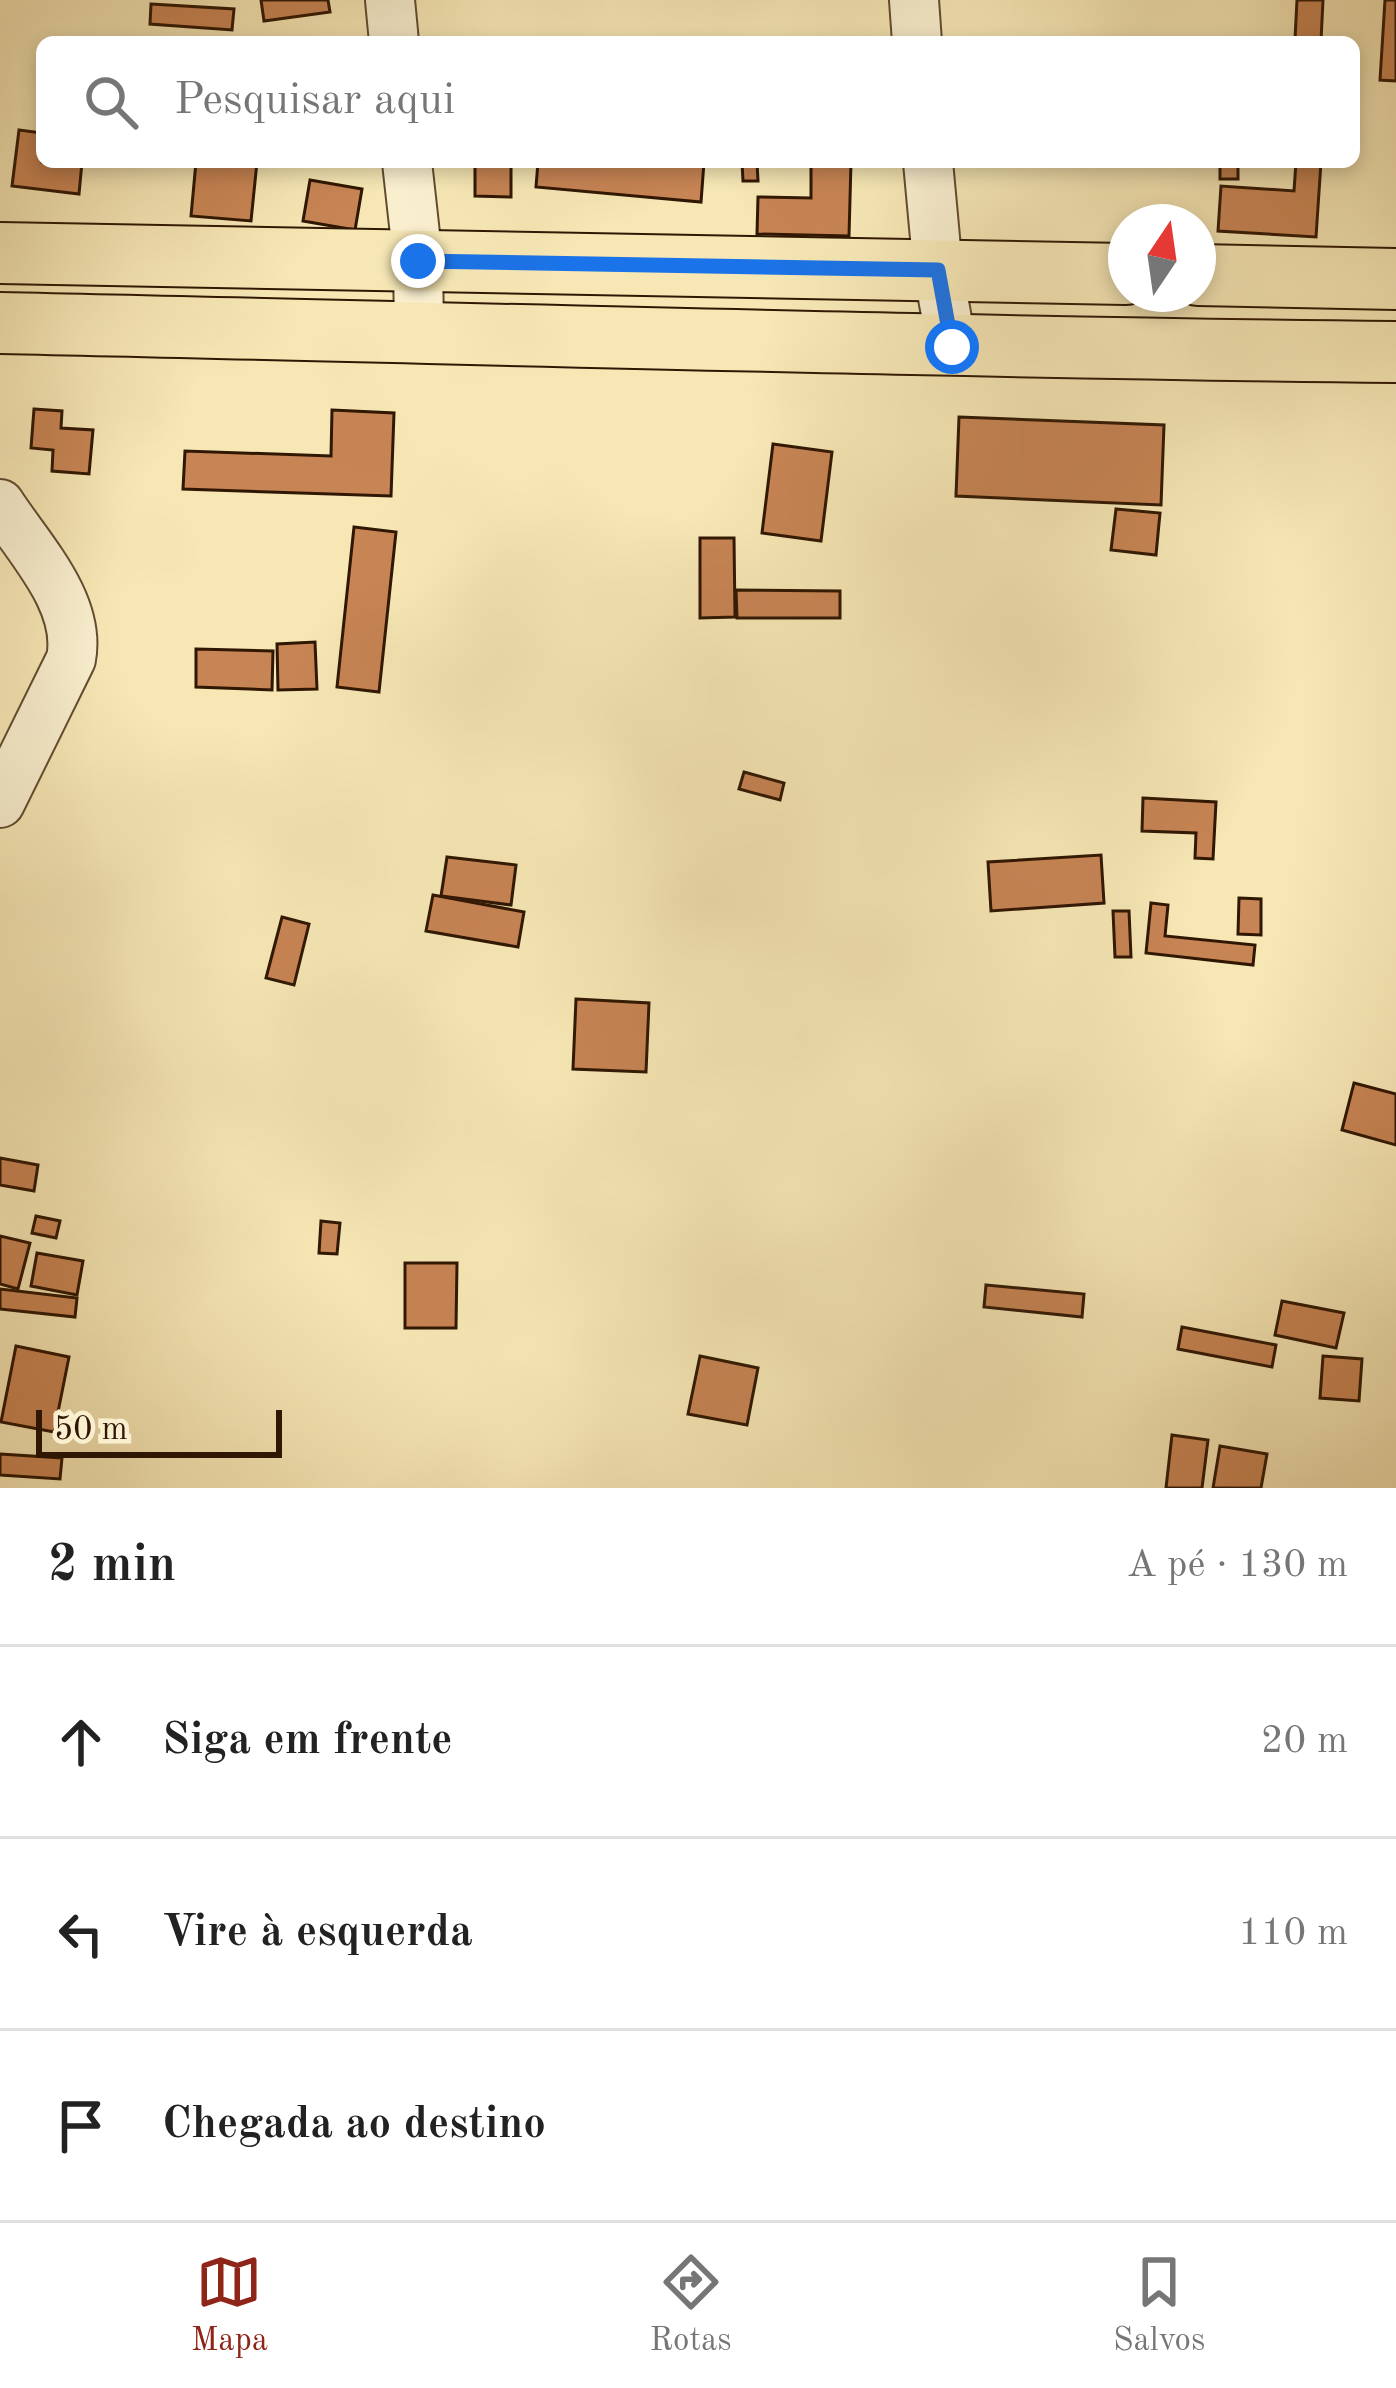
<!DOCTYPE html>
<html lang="pt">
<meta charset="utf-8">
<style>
:root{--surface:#fff;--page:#f2f2f2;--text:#222;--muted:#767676;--line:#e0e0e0;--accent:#8f2418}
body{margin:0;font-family:"Old Standard TT",serif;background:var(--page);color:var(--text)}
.compass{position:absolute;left:1108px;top:204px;width:108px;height:108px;border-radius:50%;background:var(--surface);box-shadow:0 6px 18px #0003;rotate:13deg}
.scale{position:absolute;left:36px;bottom:30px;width:246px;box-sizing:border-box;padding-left:12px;border:6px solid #301703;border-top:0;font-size:33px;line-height:42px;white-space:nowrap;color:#301703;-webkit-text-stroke:9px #f9efcf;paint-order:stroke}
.stop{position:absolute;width:36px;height:36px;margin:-27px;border:9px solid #1a73e8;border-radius:50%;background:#fff}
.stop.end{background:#1a73e8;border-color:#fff;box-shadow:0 3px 12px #0008}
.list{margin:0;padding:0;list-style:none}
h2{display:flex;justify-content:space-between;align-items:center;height:156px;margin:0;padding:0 48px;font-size:51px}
h2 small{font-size:39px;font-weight:400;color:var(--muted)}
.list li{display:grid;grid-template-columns:78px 1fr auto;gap:36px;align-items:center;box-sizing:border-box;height:192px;padding:0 48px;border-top:3px solid var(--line)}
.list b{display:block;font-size:45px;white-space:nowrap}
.list em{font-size:39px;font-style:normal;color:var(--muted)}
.icon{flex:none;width:66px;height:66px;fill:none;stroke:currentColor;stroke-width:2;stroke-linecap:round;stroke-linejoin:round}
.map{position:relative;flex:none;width:1396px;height:1488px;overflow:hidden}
.search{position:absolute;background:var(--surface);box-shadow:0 6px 18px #0003;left:36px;right:36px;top:36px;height:132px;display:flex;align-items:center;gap:30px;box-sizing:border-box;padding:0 42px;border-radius:18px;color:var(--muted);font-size:45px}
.sheet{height:732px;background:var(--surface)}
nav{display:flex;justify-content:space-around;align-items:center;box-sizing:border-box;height:168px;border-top:3px solid var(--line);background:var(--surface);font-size:33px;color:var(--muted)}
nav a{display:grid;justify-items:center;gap:6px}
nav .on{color:var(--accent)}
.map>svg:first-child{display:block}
.building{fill:#c78454;stroke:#301703;stroke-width:3}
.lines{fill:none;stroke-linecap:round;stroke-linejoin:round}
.minor-casing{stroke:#624b30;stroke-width:52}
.major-casing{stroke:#301703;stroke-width:64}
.minor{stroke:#f9efcf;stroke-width:48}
.major{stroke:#f6e7b5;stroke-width:60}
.route{stroke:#1a73e8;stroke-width:15}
</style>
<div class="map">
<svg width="1396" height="1488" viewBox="0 0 1396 1488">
<rect width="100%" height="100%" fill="#f6e7b5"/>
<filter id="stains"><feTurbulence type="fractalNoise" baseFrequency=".00167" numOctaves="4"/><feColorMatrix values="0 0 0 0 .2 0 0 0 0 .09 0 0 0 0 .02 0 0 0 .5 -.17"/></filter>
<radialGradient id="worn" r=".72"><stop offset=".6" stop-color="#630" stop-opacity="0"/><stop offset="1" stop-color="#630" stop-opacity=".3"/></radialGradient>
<!-- building -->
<g class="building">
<polygon points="261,0 328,0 330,12 264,21"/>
<polygon points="1297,0 1323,0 1321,41 1295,39"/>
<polygon points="1385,0 1396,0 1396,81 1380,80"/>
<polygon points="151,4 234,9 232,30 150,24"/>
<polygon points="19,130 42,133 42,162 82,162 79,194 12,186"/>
<polygon points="196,162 257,162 251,221 191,216"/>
<polygon points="475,162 511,162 511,197 475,196"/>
<polygon points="538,162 704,162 701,202 536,187"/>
<polygon points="742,162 757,162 758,181 743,181"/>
<polygon points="811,162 851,162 849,236 757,234 758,197 811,198"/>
<rect x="1220" y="162" width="18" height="17"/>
<polygon points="1296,162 1321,162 1316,237 1218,231 1221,186 1294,191"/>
<polygon points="310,180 362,189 355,230 303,221"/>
<polygon points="34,409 62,411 61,428 93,430 89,474 52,471 53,450 31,448"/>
<polygon points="332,410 394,413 391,496 183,489 185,451 331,456"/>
<polygon points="959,417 1164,425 1161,505 956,496"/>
<polygon points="773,444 832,452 821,541 762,533"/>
<polygon points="1116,509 1160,513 1156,555 1111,550"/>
<polygon points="354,527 396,532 379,692 337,687"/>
<polygon points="700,538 734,538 735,617 700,618"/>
<polygon points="736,590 840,591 840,618 737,618"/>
<polygon points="315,642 317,689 278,690 277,644"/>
<polygon points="196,649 273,651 272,690 196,687"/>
<polygon points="744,772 784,783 780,800 739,789"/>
<polygon points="1143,798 1216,802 1213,859 1195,858 1196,833 1142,831"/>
<polygon points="1101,855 1104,903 991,911 988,862"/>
<polygon points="447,857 516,865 511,905 441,896"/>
<polygon points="433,895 524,912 518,947 426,931"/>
<polygon points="1239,898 1261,899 1261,935 1238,934"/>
<polygon points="1151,903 1168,905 1165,936 1255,945 1253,965 1146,953"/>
<polygon points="1113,911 1129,911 1131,957 1115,957"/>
<polygon points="282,917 309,924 294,985 266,978"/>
<polygon points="576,999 649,1003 646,1072 573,1069"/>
<polygon points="1354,1083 1396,1094 1396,1145 1342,1130"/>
<polygon points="0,1158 38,1165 34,1191 0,1185"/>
<polygon points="36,1216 60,1221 56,1238 32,1233"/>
<polygon points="321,1221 340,1223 337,1254 319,1253"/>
<polygon points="0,1236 30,1243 18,1289 0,1284"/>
<polygon points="37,1253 83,1261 77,1295 31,1286"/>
<polygon points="405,1263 457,1263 456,1328 405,1328"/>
<polygon points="986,1285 1084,1294 1082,1317 984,1307"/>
<polygon points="0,1289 77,1298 75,1317 0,1309"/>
<polygon points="1282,1301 1344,1313 1336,1348 1275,1335"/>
<polygon points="1182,1327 1276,1345 1272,1367 1178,1349"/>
<polygon points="16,1346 69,1357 54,1432 1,1422"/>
<polygon points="700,1356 758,1368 747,1425 688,1414"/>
<polygon points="1323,1356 1362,1359 1359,1401 1320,1398"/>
<polygon points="1172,1435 1208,1440 1202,1488 1166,1488"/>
<polygon points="1220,1446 1267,1454 1261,1488 1213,1488"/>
<polygon points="0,1454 62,1458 60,1479 0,1475"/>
</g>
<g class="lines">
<!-- minor casing -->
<g class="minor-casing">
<g id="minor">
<polyline points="390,0 394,42"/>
<polyline points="914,0 917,42"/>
<polyline points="407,162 418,261 419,330"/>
<polyline points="928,162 938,270 952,347"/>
<path d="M0,504C29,549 82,603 71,659L0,803"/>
</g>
</g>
<!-- major casing -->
<g class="major-casing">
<g id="major">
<polyline points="0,253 1126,274"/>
<polyline points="1198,275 1396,279"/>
<path d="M0,323C465,333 931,347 1396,352"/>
</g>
</g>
<!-- minor -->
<use href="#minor" class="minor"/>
<!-- major -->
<use href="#major" class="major"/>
</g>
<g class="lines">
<!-- route -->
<polyline class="route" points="418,261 938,270 952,347"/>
</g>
<rect width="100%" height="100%" filter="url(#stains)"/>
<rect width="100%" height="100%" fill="url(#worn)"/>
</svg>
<svg class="compass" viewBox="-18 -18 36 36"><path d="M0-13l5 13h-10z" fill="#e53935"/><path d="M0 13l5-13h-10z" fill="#767676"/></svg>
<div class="scale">50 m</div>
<div class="stop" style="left:952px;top:347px"></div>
<div class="stop end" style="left:418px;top:261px"></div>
<div class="search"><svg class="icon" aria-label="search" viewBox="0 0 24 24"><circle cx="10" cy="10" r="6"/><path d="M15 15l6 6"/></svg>Pesquisar aqui</div>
</div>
<section class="sheet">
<h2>2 min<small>A pé · 130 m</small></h2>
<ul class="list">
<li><svg class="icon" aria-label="ahead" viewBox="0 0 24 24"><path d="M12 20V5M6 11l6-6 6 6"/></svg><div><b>Siga em frente</b></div><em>20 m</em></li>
<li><svg class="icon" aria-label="left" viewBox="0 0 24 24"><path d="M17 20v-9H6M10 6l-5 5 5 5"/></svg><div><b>Vire à esquerda</b></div><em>110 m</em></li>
<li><svg class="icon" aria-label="arrive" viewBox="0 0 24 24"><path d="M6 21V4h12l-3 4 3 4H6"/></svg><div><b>Chegada ao destino</b></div></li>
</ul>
</section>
<nav>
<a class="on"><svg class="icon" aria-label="map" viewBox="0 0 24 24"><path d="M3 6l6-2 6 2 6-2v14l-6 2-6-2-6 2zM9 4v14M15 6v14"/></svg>Mapa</a>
<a><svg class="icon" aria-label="directions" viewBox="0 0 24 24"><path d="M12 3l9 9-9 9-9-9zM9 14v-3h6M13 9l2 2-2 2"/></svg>Rotas</a>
<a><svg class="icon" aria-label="saved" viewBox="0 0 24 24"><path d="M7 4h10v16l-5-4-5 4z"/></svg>Salvos</a>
</nav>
